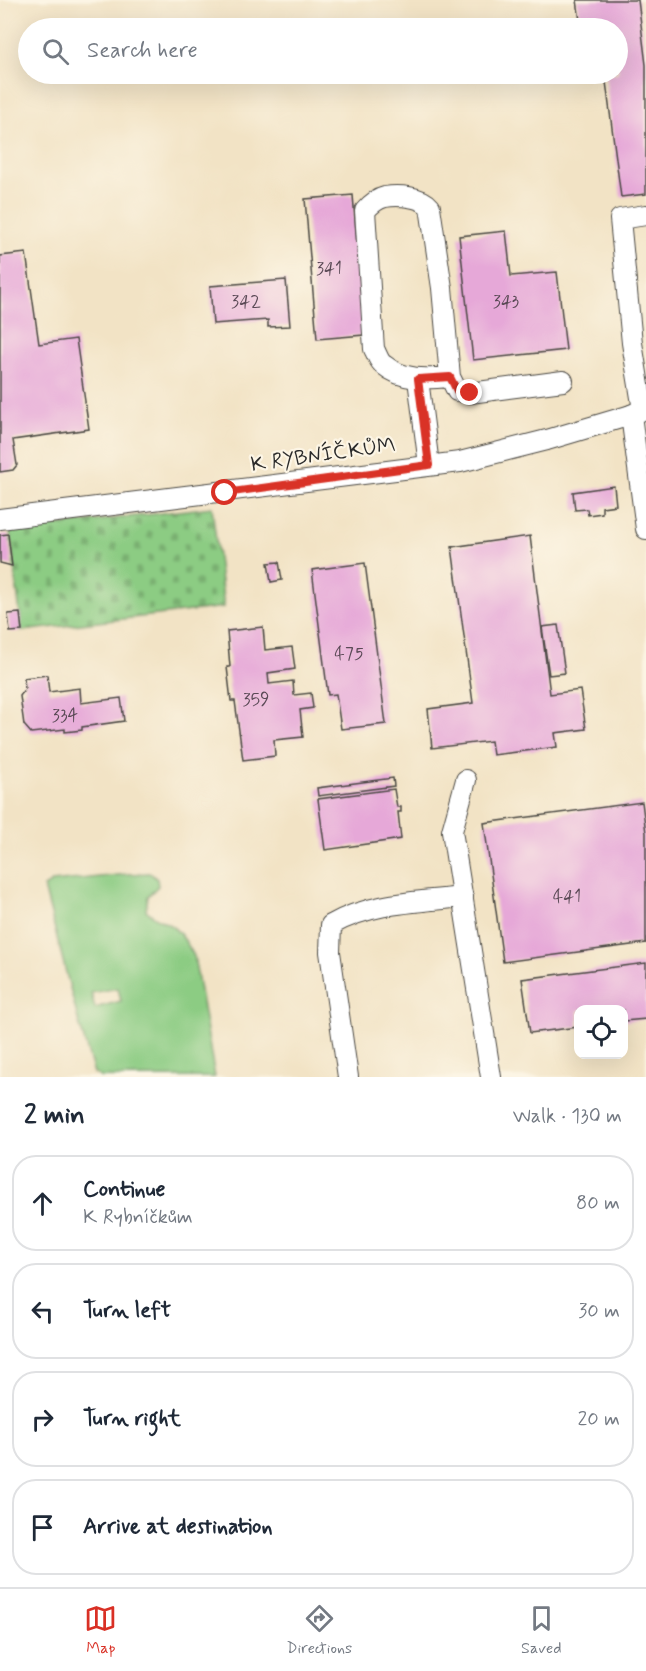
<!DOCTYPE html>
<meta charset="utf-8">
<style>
:root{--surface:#fff;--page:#f6f6f7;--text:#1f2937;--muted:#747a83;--line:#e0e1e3;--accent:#d93025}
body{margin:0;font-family:Mynerve,sans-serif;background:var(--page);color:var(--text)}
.controls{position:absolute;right:18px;bottom:18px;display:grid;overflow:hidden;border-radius:12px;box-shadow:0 6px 24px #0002}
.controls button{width:54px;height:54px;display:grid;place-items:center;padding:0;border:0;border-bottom:2px solid var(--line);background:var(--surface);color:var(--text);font:30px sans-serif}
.stop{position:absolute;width:18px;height:18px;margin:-14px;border:4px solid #d93025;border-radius:50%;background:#fff}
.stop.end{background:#d93025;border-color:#fff;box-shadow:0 2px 6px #0008}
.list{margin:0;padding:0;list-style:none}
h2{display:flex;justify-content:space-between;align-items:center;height:78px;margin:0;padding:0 24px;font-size:26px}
h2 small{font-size:20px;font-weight:400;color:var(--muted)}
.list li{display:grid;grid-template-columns:39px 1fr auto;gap:18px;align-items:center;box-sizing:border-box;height:96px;margin:0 12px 12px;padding:0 12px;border:2px solid var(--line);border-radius:24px}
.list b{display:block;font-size:22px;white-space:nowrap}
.list p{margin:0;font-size:20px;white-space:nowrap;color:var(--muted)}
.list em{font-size:20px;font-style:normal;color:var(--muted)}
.icon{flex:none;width:33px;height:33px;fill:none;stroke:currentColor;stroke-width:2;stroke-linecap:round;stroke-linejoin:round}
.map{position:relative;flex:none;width:646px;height:1077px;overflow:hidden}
.search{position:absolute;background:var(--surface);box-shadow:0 6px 24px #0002;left:18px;right:18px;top:18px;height:66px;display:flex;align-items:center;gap:15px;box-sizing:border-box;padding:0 21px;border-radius:33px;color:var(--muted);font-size:22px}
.sheet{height:510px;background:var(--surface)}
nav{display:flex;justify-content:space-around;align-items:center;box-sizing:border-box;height:84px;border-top:2px solid var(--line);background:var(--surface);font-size:16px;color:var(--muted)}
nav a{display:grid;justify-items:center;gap:3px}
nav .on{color:var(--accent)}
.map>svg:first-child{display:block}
.green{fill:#8ccc83;stroke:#5c7c57;stroke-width:1.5;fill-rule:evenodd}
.cemetery{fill:url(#cemetery-stones);stroke:#5c7c57;stroke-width:1.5}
.building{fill:#e6a8d8}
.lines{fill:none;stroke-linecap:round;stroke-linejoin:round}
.minor-casing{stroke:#494742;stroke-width:22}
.minor{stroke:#fff;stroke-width:20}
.route{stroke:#d93025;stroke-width:8}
.labels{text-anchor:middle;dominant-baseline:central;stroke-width:4.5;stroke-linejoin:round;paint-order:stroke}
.number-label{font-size:18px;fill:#5a4a56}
.street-label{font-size:21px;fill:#2b2b2b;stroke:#fcf5e5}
</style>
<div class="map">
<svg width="646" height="1077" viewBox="0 0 646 1077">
<defs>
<pattern id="cemetery-stones" width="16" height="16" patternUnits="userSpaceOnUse" patternTransform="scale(1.5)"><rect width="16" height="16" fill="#8ccc83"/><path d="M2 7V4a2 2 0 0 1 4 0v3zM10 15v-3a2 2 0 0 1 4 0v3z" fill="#79af71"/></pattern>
</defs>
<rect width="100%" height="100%" fill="#fcf5e5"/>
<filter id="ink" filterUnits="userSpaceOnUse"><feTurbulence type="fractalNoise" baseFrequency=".0167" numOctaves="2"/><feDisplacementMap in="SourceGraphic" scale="12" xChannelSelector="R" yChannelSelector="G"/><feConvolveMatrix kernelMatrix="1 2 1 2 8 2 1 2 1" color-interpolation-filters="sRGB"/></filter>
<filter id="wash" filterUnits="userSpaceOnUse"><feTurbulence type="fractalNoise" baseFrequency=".008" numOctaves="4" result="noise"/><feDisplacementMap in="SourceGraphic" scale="24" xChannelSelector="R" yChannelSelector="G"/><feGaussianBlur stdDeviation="1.35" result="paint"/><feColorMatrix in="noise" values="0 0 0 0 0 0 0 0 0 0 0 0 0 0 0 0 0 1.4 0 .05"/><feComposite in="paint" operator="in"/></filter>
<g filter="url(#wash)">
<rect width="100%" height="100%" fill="#f2e3c5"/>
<!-- green -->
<path class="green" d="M150,873L157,879L158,886L148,896L146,910C154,918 161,920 170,925C181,932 188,945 194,956L215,1077H100L94,1073L79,1023L44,887L52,882L128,874ZM118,988L121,1001L95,1008L91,993Z"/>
<!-- cemetery -->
<polygon class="cemetery" points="212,507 224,607 22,631 10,531"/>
<g id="blocks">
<!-- building -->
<g class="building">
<polygon points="577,0 638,0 646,65 646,194 621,197 605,74 618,74 618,28 581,28"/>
<polygon points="353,195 364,335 317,339 305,199"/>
<polygon points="506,231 511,276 557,272 566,350 473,360 459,236"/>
<polygon points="26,253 39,344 76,339 89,429 13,440 17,465 13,470 0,472 0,256"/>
<polygon points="286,280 290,326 268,327 268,320 213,324 210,286"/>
<polygon points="614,486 616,505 602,507 602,513 588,515 587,509 575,510 573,492"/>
<polygon points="8,534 12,566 0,563 0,535"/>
<polygon points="530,536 550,694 580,690 586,729 555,733 557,747 493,755 491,741 432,748 428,709 473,703 452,547"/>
<polygon points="279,562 282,580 271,582 268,563"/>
<polygon points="365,563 386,724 341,729 336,694 328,695 312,570"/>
<polygon points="20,613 22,631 10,632 8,614"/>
<polygon points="558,625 565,673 549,675 542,627"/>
<polygon points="263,627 265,650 292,647 295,669 268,673 269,684 293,681 294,695 311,693 313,708 300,710 303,737 274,740 275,756 243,760 235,701 231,701 227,667 230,667 227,631"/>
<polygon points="47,675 49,692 80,688 81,703 121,698 124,721 82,727 82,730 65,732 65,729 31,733 24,725 20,696 25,689 24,678"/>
<polygon points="393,778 394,786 318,796 317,788"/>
<polygon points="394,789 397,807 401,807 401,812 398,812 401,839 325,850 318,799"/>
<polygon points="642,802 646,833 646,943 503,962 484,823"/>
<polygon points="646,963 646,1019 624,1021 624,1010 578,1010 578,1027 530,1033 522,979"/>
</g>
</g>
</g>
<g filter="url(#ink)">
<use href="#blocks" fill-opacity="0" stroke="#494742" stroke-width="1.5"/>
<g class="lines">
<!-- minor casing -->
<g class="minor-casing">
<g id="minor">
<path d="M450,377C427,379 403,381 384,365C379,362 377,354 374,349L365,211C370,205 376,199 385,197C398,195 422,196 430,207L442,288L450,377L457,391L470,393L563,381"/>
<polyline points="418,379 429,465"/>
<polyline points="643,410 632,343 620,219 646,215"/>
<polyline points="631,415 646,529"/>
<polyline points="0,519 460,462 547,440 631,415 646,408"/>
<polyline points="466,780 452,831 491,1077"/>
<path d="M348,1077L330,952L331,925C370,902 419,902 463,897"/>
</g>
</g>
<!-- minor -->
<use href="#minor" class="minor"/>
</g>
</g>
<g class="lines" filter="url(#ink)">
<!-- route -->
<polyline class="route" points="225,493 429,465 418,379 450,377 457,391 470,393"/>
</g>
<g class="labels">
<!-- number labels -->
<g class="number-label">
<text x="329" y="269">341</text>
<text x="246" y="302">342</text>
<text x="506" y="302">343</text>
<text x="349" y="654">475</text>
<text x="256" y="700">359</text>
<text x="65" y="716">334</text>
<text x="567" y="897">441</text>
</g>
<!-- street labels -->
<g class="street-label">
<text transform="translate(323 455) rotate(-8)">K RYBNÍČKŮM</text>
</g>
</g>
</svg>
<div class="controls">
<button><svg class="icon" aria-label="locate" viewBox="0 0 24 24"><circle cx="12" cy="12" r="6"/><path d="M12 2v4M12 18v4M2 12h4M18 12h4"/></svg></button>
</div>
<div class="stop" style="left:225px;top:493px"></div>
<div class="stop end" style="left:470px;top:393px"></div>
<div class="search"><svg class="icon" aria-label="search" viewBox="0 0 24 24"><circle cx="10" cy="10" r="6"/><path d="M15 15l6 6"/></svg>Search here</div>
</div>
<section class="sheet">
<h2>2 min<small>Walk · 130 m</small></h2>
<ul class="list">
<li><svg class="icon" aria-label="ahead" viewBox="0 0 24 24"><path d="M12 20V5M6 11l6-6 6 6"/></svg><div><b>Continue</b><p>K Rybníčkům</p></div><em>80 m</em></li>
<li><svg class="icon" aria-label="left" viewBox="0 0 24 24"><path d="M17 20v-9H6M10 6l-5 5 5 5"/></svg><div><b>Turn left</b></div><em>30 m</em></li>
<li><svg class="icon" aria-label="right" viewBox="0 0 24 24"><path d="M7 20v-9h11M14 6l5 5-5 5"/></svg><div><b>Turn right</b></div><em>20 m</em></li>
<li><svg class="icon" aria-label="arrive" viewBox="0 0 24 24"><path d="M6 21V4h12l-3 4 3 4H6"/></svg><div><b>Arrive at destination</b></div></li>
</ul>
</section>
<nav>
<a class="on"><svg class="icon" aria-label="map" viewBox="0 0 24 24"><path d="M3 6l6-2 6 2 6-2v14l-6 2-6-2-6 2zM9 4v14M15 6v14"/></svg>Map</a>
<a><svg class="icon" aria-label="directions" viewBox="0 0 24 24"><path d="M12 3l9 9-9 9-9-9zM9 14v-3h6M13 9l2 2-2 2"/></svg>Directions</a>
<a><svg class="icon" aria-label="saved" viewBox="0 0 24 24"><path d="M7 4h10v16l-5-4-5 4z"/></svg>Saved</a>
</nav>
